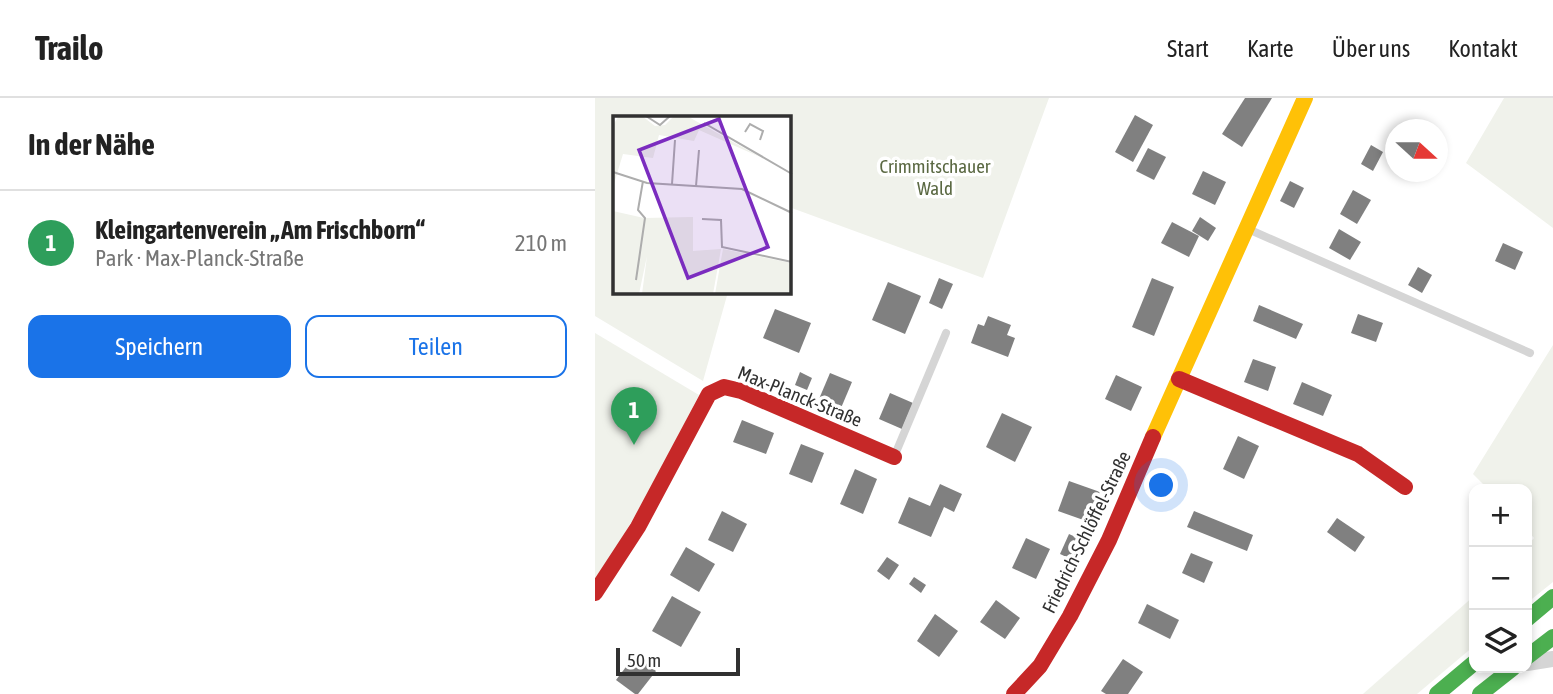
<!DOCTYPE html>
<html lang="de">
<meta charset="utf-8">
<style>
:root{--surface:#fff;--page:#f6f6f6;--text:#222;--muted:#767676;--line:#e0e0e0;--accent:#1a73e8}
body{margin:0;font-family:"Asap Condensed",sans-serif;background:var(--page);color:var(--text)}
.controls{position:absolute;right:21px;bottom:21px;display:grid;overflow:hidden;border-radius:14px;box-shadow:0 4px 10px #0003}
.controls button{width:63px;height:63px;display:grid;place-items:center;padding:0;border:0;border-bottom:2px solid var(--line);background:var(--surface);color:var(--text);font:35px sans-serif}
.compass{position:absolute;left:790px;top:21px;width:63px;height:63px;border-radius:50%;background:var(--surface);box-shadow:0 4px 10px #0003;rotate:111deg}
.scale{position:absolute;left:21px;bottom:18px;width:124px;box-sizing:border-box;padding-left:7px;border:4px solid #313131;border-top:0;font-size:19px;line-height:24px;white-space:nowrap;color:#313131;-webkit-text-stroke:5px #fff;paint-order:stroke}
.you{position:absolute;left:567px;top:388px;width:24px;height:24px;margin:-18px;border:5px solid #fff;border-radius:50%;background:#1a73e8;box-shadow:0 0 0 10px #1a73e833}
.badge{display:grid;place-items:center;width:46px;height:46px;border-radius:50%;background:var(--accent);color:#fff;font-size:23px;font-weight:700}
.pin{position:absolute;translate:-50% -58px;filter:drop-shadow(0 2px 4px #0008)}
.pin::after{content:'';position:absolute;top:37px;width:24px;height:21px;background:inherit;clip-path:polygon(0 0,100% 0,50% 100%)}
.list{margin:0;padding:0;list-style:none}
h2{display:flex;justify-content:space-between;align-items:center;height:91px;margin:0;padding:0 28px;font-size:30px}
h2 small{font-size:23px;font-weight:400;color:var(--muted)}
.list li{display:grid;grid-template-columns:46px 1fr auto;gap:21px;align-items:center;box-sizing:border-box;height:105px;padding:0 28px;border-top:2px solid var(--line)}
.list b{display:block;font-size:26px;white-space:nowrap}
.list p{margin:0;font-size:23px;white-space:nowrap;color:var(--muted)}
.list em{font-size:23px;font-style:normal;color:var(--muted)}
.actions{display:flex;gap:14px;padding:21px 28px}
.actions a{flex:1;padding:16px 0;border:2px solid var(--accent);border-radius:14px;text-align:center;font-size:24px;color:var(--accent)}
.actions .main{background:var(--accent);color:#fff}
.icon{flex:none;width:38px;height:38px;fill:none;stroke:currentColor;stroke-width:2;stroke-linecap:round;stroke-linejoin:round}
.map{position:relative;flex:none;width:958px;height:596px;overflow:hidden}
header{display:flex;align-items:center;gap:42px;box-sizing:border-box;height:98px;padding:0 35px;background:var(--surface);border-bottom:2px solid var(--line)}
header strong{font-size:33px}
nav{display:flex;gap:38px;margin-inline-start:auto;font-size:24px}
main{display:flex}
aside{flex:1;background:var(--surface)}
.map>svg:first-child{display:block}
.green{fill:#f0f2eb}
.building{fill:#808080}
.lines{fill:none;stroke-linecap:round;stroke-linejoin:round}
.lane{stroke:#d5d5d5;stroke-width:8}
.street{stroke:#d5d5d5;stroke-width:16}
.fast{stroke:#4caf50;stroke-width:16}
.slow{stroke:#ffc107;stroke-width:16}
.jam{stroke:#c62828;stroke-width:16}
.labels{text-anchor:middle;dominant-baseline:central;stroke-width:7;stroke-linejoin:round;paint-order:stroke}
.park-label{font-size:19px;fill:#5b6943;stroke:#fff}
.street-label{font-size:19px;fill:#313131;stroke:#fff}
.inset-road{fill:none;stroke:#adadad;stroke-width:2}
.view{fill:#7b2cbf;fill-opacity:0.15;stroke:#7b2cbf;stroke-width:3.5}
.inset-edge{fill:none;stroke:#313131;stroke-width:3.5}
</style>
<header>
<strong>Trailo</strong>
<nav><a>Start</a><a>Karte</a><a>Über uns</a><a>Kontakt</a></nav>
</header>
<main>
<aside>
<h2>In der Nähe<small></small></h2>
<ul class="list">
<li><span class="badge" style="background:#2e9e5b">1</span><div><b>Kleingartenverein „Am Frischborn“</b><p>Park · Max-Planck-Straße</p></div><em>210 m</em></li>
</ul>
<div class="actions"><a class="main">Speichern</a><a>Teilen</a></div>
</aside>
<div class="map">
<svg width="958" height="596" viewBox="0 0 958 596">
<rect width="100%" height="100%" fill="#fff"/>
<!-- green -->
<g class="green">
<polygon points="0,0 454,0 388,180 194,109 194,19 19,19 19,194 133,194 108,283 0,218"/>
<polygon points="909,0 958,0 958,130 871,65"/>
<polygon points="0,235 104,297 52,398 0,484"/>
<polygon points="958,247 958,484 932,505 932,448 939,440 932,432 932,391 893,391 878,376"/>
<polygon points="879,498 879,548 822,596 768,596"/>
</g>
<!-- building -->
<g class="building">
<polygon points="650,0 677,0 647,49 627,36"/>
<polygon points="540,17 558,27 538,64 520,54"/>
<polygon points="776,47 788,54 778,73 766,66"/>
<polygon points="553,50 571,59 559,82 541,73"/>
<polygon points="608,73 631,84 620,107 597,96"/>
<polygon points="695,83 709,90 699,110 685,103"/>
<polygon points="758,92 776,102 762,126 745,116"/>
<polygon points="605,119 621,130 613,143 597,133"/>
<polygon points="577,124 604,138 594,159 566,145"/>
<polygon points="744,131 766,144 755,162 734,150"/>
<polygon points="908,145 928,154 920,172 900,163"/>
<polygon points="823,169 837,177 827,195 813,187"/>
<polygon points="344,180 358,186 347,211 334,205"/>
<polygon points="557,180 579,189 559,238 537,229"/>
<polygon points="293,184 326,198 310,236 277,222"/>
<polygon points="664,207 708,226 701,241 658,223"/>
<polygon points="180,211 216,225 204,255 168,240"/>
<polygon points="763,216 788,225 781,244 756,235"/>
<polygon points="393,218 416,227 412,237 420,240 413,259 376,245 383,226 389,228"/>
<polygon points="658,261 681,269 673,293 649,284"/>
<polygon points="205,274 217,280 212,292 200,287"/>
<polygon points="235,275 257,284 246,310 224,301"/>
<polygon points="521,277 547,289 536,313 510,301"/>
<polygon points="707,284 737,297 728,318 698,306"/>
<polygon points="295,295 318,305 307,331 284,321"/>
<polygon points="407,315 437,329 420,364 391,349"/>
<polygon points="147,322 179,335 171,356 138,344"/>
<polygon points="643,338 664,348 649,381 628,371"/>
<polygon points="206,346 229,355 217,385 194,376"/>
<polygon points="260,371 282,381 268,416 245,406"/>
<polygon points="474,383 505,394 494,424 463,413"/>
<polygon points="345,386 367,396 359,414 349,409 336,439 303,425 314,399 335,408"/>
<polygon points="127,413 152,426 138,454 113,442"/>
<polygon points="599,413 658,437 652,453 592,429"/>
<polygon points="742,420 770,439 760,454 732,434"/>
<polygon points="474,436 487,442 478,462 465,456"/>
<polygon points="431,440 455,451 441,481 417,470"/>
<polygon points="91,449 120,466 104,494 75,477"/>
<polygon points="596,455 618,464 609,485 587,475"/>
<polygon points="292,459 304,467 294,482 282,473"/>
<polygon points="319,479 331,487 326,495 314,486"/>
<polygon points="77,498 106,514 86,549 57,533"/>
<polygon points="401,502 425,520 410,541 385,524"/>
<polygon points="552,506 584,522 575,541 543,525"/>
<polygon points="340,516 363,533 344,559 322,543"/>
<polygon points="40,557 61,573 43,596 40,596 21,582"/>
<polygon points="528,561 548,574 533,596 511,596 506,593"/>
</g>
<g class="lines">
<!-- lane -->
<g class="lane">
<polyline points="653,131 935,255"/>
<polyline points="299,359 351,235"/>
</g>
<!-- street -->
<polyline class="street" points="932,565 958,561"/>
<!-- fast -->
<g class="fast">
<polyline points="932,521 958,499"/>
<polyline points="932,559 958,539"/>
<polyline points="842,596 879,565"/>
<polyline points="885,596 918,570"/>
</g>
<!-- slow -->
<polyline class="slow" points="558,339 710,0"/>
<!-- jam -->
<g class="jam">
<polyline points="584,281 763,356 810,389"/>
<polyline points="0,495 43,429 114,296 129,289 146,293 299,359"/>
<polyline points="419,596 445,568 475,518 514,442 558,339"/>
</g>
</g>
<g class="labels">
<!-- park labels -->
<g class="park-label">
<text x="340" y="68">Crimmitschauer<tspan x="340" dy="22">Wald</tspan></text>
</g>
<!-- street labels -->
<g class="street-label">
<text transform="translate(205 298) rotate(22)">Max-Planck-Straße</text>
<text transform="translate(491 434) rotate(-64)">Friedrich-Schlöffel-Straße</text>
</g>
</g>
<!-- overview -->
<g transform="translate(18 18)">
<rect width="178" height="178" fill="#fff"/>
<path d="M6,0H29L42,10L52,9L61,0H74L147,41L86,14L81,25L46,19L40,42L10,38L0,71V9ZM0,95L31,102L80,101V135L108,133L100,178H29L34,140L26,178H0ZM110,133L178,147V178H102Z" fill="#f0f2eb"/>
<path class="inset-road" d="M33,0L47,9L57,0M91,7L179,58M132,16L137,8L150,15L147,24M0,56L34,67L129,73L179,97M59,68L62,24M83,70L86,34M89,103L108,104L109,131L179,146M23,164L32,102L25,94L30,65"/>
<path class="view" d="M106,3L155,131L75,162L26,34Z"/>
<rect width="178" height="178" class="inset-edge"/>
</g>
</svg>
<div class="controls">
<button>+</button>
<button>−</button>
<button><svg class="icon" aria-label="layers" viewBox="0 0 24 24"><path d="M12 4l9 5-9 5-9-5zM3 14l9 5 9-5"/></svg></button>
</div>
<svg class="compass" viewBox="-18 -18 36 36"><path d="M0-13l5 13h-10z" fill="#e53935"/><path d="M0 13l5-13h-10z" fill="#767676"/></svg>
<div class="scale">50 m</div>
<div class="you"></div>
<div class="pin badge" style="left:39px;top:347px;background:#2e9e5b">1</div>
</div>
</main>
